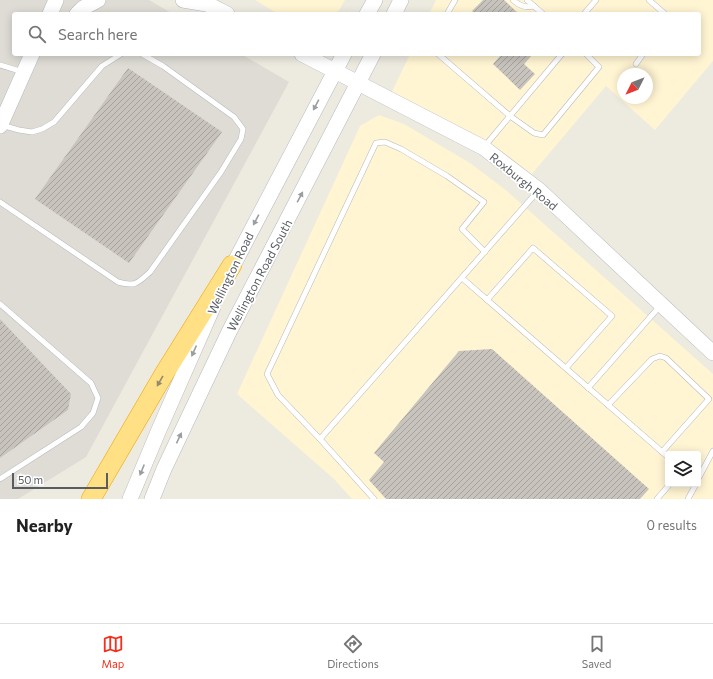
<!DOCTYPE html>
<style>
:root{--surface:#fff;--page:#f2f2f2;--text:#222;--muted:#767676;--line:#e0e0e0;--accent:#f72e1c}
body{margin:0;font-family:Commissioner,sans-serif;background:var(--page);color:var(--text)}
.controls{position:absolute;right:12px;bottom:12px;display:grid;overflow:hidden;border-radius:4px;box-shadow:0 2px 10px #0003}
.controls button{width:36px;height:36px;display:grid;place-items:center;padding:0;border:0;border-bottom:1px solid var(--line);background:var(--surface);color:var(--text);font:20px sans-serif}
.compass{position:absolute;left:617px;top:68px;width:36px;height:36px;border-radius:50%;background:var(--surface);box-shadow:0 2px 10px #0003;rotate:228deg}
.scale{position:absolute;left:12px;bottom:10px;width:96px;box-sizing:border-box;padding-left:4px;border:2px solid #595d62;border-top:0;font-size:11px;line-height:14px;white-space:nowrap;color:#595d62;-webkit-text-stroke:3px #fff;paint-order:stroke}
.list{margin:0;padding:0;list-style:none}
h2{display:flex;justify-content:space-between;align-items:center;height:52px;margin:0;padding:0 16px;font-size:17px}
h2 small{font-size:13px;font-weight:400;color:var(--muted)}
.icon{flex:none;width:22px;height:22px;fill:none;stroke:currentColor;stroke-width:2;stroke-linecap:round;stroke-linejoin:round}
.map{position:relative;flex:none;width:713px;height:499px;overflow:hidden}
.search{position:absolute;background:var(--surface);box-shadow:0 2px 10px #0003;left:12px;right:12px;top:12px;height:44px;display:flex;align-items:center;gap:10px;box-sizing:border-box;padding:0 14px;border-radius:4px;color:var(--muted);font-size:15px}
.sheet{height:124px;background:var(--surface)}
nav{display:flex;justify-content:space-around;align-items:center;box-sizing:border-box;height:56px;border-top:1px solid var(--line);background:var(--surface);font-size:11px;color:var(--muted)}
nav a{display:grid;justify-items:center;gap:2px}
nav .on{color:var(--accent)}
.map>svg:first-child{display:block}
.commercial{fill:#fff5d3;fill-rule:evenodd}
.industrial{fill:#dedcd5}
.building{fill:url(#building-hatch)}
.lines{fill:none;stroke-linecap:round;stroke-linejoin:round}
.lane-casing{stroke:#b6b9be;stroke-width:6}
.secondary-casing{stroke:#b6bac0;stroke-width:16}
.highway-casing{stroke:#eda400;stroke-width:20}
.lane{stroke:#fff;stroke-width:5}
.secondary{stroke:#fff;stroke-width:15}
.highway{stroke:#ffe085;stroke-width:19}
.oneway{fill:#9b9ea1}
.oneway2{fill:#938b6e}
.labels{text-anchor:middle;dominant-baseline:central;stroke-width:3.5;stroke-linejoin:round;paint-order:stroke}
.street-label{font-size:12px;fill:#595d62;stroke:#fff}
</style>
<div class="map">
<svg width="713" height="499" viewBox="0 0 713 499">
<defs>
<pattern id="building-hatch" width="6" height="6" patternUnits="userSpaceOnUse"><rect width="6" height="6" fill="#c8c4bd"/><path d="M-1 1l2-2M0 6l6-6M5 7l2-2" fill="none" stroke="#a5a29d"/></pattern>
</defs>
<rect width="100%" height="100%" fill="#edeae0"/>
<!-- commercial -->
<g class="commercial">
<polygon points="255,0 345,0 337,14 278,14"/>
<path d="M436,0H713V61L655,130L606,86L526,181L389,98L410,54H699V14H429ZM623,74H647V98H623Z"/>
<path d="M379,115L404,124L470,163L507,191L713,374V499H352L334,479L237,394L360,126ZM668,454H698V484H668Z"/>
</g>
<!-- industrial -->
<polygon class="industrial" points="0,0 149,0 173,14 14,14 14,54 241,54 289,82 86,457 18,499 0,499"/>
<!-- building -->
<g class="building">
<polygon points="483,0 504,0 519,14 475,14 472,11"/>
<polygon points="502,54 533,54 524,64 535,74 520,90 493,64"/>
<polygon points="128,68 222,132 129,263 35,199"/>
<polygon points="0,319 71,394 68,410 0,458"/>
<polygon points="492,349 649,489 640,499 386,499 369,480 384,462 374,453 459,351"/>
</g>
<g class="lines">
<!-- lane casing -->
<g class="lane-casing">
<g id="lane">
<path d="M513,0C520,6 525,8 534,6"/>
<polyline points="527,0 543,14"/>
<polyline points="649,0 665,14"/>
<polyline points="447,14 455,0"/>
<polyline points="584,14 596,0"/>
<polyline points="438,54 510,116 534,133 543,135 599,67 586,54"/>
<polyline points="636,64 643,54"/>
<polyline points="0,65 23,72"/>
<polyline points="1,125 19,130 32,132 42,129 54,122 102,66 121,54"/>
<polyline points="484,147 562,54"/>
<path d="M0,202L118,282C135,287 138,283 150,272L221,172L241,139L243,129L234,117L163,66L142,54"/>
<polyline points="462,278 668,457"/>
<polyline points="487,300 533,248 612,316 566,368"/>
<polyline points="0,304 91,383 98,398 93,413 81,427 0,479"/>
<polyline points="588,388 660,306"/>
<polyline points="608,405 652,359 660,356 666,358 709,399 662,452"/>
<polyline points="320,439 278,395 267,374 376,143 385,142 401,149 447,176 484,202 462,229 485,252"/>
<polyline points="698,479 713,451"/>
<polyline points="374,499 320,439 538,191"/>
<polyline points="657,499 670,484"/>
<polyline points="688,499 696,484"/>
</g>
</g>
<!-- secondary casing -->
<g class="secondary-casing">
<g id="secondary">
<polyline points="183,0 207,4"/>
<polyline points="200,0 227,14"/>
<polyline points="50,14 56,0"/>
<polyline points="77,14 83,8 98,0"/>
<polyline points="367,14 375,0"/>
<polyline points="394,14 401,0"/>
<polyline points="302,54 484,148 539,190 713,353"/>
<polyline points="0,126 32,54"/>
<polyline points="228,275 344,54"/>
<polyline points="130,499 158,432 213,307"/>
<polyline points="152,499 164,469 229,332 373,54"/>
</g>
</g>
<!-- highway casing -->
<g class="highway-casing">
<polyline id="highway" points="91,499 164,374 232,265"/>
</g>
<!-- lane -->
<use href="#lane" class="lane"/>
<!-- secondary -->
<use href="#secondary" class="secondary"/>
<!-- highway -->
<use href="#highway" class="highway"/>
</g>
<!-- one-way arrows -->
<defs><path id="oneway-solid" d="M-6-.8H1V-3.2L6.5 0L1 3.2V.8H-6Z"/></defs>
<g class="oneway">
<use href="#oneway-solid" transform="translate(316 105) rotate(118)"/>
<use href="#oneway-solid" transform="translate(300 197) rotate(-62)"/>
<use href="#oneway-solid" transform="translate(256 220) rotate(118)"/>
<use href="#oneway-solid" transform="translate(194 351) rotate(114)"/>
<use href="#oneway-solid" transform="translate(179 438) rotate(-65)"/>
<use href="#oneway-solid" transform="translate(142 470) rotate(112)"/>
</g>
<use class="oneway2" href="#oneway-solid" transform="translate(160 381) rotate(120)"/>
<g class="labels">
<!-- street labels -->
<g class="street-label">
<text transform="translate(524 181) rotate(39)">Roxburgh Road</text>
<text transform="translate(230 273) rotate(-64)">Wellington Road</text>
<text transform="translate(259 275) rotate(-62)">Wellington Road South</text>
</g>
</g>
</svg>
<div class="controls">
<button><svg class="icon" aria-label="layers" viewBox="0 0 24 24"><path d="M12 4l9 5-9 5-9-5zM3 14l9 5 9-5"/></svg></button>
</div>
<svg class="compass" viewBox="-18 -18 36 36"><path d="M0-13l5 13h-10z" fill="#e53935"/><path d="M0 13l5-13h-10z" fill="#767676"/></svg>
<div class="scale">50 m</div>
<div class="search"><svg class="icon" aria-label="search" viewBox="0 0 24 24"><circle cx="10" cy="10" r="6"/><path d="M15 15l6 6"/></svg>Search here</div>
</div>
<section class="sheet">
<h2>Nearby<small>0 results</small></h2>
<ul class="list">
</ul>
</section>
<nav>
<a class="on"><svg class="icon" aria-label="map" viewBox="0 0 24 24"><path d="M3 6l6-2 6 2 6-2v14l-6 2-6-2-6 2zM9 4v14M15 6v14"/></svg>Map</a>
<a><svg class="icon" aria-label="directions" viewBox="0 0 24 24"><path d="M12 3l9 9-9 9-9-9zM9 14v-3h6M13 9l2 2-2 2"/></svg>Directions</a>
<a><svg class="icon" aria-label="saved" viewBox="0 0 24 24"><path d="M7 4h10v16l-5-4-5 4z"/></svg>Saved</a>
</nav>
